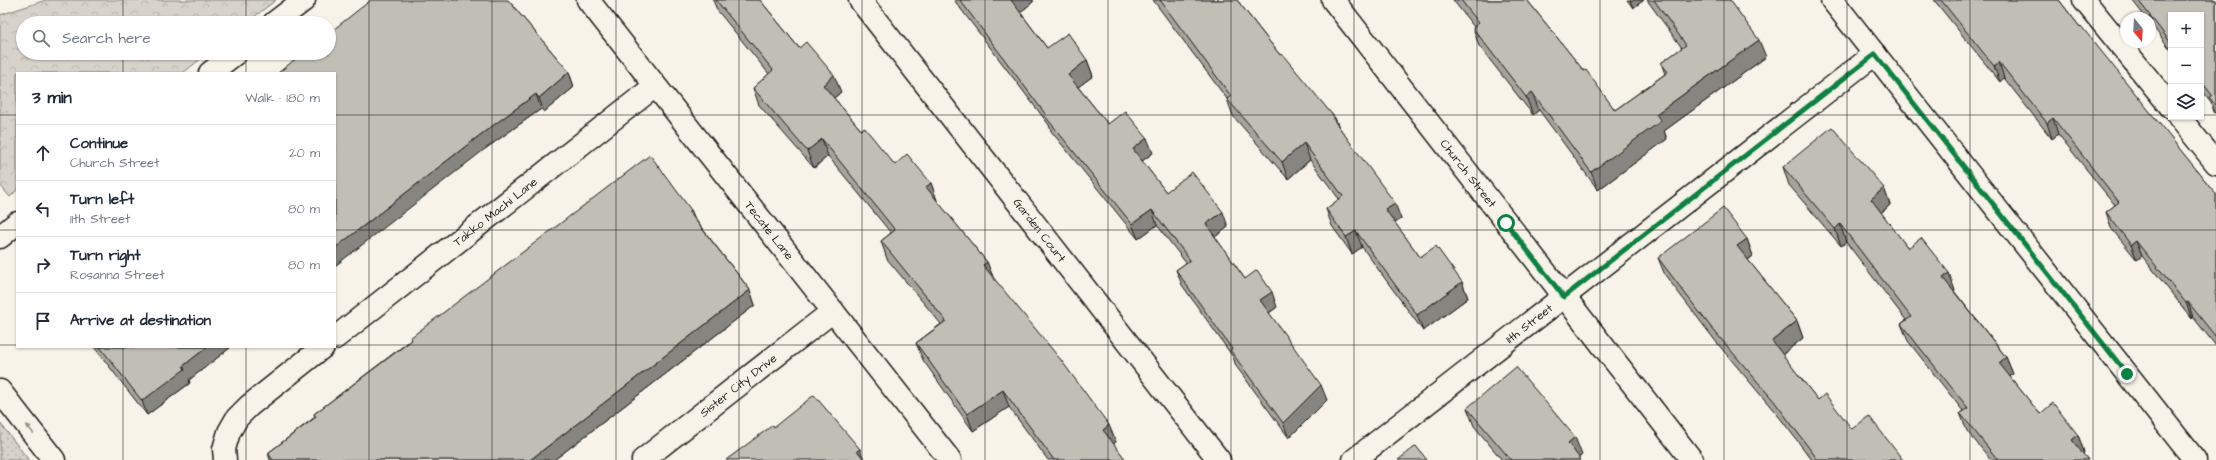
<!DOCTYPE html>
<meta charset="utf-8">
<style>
:root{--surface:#fff;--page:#f2f2f3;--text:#1f2937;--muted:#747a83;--line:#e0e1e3}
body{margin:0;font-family:"Architects Daughter",sans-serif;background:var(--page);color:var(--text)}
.controls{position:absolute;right:12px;top:12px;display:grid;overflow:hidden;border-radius:0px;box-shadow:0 1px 3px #0004}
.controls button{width:36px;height:36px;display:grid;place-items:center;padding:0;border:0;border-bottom:1px solid var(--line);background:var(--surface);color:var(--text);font:20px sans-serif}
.compass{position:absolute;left:2120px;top:12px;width:36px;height:36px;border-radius:50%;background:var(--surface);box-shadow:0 1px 3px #0004;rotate:162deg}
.stop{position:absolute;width:12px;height:12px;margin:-9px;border:3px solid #0b8043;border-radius:50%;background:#fff}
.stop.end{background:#0b8043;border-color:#fff;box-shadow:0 1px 4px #0008}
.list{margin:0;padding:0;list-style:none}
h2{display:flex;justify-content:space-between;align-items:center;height:52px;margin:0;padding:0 16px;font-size:17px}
h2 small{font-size:13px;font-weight:400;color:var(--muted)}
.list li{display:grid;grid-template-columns:26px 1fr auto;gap:12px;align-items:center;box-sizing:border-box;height:56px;padding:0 16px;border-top:1px solid var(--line)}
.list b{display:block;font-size:15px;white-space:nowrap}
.list p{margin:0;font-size:13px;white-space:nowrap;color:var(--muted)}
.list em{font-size:13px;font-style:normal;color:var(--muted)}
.icon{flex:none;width:22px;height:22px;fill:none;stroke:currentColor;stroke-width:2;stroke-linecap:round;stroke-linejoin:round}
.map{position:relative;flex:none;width:2216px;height:460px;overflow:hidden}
.search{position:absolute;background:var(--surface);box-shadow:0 1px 3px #0004;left:16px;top:16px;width:320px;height:44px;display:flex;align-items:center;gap:10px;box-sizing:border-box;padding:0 14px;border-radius:22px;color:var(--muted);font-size:15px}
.panel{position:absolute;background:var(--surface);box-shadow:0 1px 3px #0004;left:16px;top:72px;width:320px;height:276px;border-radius:0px}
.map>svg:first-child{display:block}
.grass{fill:url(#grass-dots);stroke:#7a7874}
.forest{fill:url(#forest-crowns);stroke:#7a7874}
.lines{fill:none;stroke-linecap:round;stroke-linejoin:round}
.minor-casing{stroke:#1c1c1c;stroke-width:25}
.tertiary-casing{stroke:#1c1c1c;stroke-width:25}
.secondary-casing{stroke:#1c1c1c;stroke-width:25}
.minor{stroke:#f7f3e8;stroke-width:22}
.tertiary{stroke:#f7f3e8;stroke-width:22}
.secondary{stroke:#f7f3e8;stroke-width:22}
.wall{fill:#a5a39c;stroke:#1c1c1c}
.shaded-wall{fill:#86857f;stroke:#1c1c1c}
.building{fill:#c0beb5;stroke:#1c1c1c}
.oneway{fill:#94928c}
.route{stroke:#0b8043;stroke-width:5}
.grid{fill:none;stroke:#1c1c1c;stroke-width:1;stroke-opacity:0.55}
.labels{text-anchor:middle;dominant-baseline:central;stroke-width:3;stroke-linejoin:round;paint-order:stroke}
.street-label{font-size:12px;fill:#1c1c1c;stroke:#f7f3e8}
</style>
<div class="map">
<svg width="2216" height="460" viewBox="0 0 2216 460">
<defs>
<pattern id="grass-dots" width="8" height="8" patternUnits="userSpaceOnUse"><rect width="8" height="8" fill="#d7d3cb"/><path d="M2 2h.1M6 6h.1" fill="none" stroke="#b8b5ae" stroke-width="1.8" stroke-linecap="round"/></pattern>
<pattern id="forest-crowns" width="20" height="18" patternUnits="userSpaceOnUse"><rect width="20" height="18" fill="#d7d3cb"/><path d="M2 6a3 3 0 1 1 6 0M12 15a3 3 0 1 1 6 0" fill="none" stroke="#b8b5ae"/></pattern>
</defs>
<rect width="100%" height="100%" fill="#f7f3e8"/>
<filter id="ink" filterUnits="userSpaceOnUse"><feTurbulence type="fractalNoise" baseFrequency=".025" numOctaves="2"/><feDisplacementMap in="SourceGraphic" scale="8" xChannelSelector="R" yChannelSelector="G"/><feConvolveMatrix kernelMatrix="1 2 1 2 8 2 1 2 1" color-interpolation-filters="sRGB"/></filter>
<g filter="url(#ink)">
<!-- grass -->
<polygon class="grass" points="0,423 28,459 29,460 0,460"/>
<!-- forest -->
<polygon class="forest" points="46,0 276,0 246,23 23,23 23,53 208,53 183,73 17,73 17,190 10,197 0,185 0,15"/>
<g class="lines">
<!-- minor casing -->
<g class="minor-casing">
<g id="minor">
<path id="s1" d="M588,0L950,460"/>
<path id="s2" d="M860,0L1219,460"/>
<polyline points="1832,0 2195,460"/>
<polyline points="2084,0 2171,107"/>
<polyline points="274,23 304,0"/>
<polyline points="210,73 236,53"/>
<polyline points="2179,117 2216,163"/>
<polyline points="0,237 17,223"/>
<path id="s3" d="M335,338L655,86"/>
<polyline points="225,460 224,449 229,432 237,418 249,406 323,347"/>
<path id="s4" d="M643,460L833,311"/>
<path id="s5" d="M1354,460L1875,54"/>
</g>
</g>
<!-- tertiary casing -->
<g class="tertiary-casing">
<g id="tertiary">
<path id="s6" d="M1333,0L1692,460"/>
</g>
</g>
<!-- secondary casing -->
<g class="secondary-casing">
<polyline id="secondary" points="0,391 54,460"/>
</g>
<!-- minor -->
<use href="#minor" class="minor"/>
<!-- tertiary -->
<use href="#tertiary" class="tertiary"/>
<!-- secondary -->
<use href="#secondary" class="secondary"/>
</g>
<!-- wall -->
<g class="wall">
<polygon points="508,0 569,72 574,87 544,112 541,109 485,149"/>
<polygon points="713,0 760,0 799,48 841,92 834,98 861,130 895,165 931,183 937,201 987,262 993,278 1116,442 1113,444 1126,460 1048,460 1009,407 973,431 923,360 916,343 941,324 887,259 881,241 891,233 828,156 814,168 759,105 753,88 769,74 717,10"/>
<polygon points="954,0 1033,0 1033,2 1020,12 1047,48 1087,60 1093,76 1078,87 1108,124 1153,153 1142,161 1166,192 1228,227 1215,237 1245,279 1277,307 1269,313 1327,400 1289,438 1236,366 1233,357 1182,285 1176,270 1186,263 1157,225 1138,239 1051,131 1049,125"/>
<polygon points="1153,0 1237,0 1280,55 1335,118 1339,127 1401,219 1395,223 1420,257 1462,282 1468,298 1423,331 1362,247 1352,254 1332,226 1326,209 1339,199 1310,160 1288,179 1233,116 1227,99"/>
<polygon points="1453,0 1527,0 1615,110 1665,74 1661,63 1682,48 1647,0 1730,0 1766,57 1664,131 1667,139 1598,190 1539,110 1533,115 1479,46 1473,28 1474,27"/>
<polygon points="1627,0 1644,0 1633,8"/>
<polygon points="1934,0 2059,0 2080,27 2216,194 2216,346 2193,317 2192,319 2142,256 2137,260 2111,228 2106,212 2115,205 2058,134 2052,139 2004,78 2000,82"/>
<polygon points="2132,0 2216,0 2216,114 2214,112 2211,102 2201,89 2201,15 2171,15 2171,50 2150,23 2150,18 2146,18"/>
<polygon points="1783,167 1884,188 1890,205 1881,213 1908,248 1949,273 1955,291 1954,291 2006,357 2013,374 2010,377 2040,414 2078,435 2084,452 2083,454 2088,460 1991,460 1967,431 1960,413 1963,411 1908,341 1901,324 1906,320 1846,242 1841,246 1789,185"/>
<polygon points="691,210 695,219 750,290 755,305 554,460 270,460 268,453 315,417 314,414 411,340 410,338"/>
<polygon points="1747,239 1753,256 1748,260 1797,321 1803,338 1782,355 1818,400 1852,429 1903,460 1812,460 1780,418 1717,343 1665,275 1658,258"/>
<polygon points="94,347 231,347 189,380 190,383 147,415"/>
<polygon points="1467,408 1582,455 1579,458 1581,460 1502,460 1474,426"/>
</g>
<!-- shaded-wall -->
<g class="shaded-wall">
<polygon points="1011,0 1033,0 1033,2 1017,15"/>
<polygon points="1630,0 1644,0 1633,8"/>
<polygon points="1759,40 1766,57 1664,131 1667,139 1598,190 1591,172 1656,114"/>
<polygon points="1087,60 1093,76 1074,90 1068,75"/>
<polygon points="1999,62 2004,78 2000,82 1994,66"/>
<polygon points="569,72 574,87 544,112 539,98"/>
<polygon points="834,75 841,92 829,102 823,85"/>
<polygon points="1532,92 1539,110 1533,115 1526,97"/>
<polygon points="536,94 541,109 485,149 335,266 335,248 480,135"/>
<polygon points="1335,118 1341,134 1333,119"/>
<polygon points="2053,118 2058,134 2052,139 2047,123"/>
<polygon points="1147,138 1153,153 1138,164 1133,149"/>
<polygon points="822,139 828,156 814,168 807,151"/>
<polygon points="1304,143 1310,160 1288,179 1282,162"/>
<polygon points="931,183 937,200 932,204 926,187"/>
<polygon points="1884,188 1890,205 1877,216 1871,199"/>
<polygon points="1395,203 1401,219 1391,226 1385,209"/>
<polygon points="691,210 697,224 689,212"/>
<polygon points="1152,210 1157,225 1138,239 1132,224"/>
<polygon points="1223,212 1228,227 1212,239 1206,224"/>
<polygon points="1840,224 1846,242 1841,246 1835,229"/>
<polygon points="1356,231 1362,247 1352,254 1346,237"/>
<polygon points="1747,239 1753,256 1743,263 1737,246"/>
<polygon points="2136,241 2142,256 2137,260 2131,245"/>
<polygon points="987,262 994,279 983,265"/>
<polygon points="1949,273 1955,291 1949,295 1943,278"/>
<polygon points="1462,282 1468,298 1423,331 1417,315"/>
<polygon points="750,290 755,305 554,460 530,460"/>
<polygon points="1272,292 1277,307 1266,315 1260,300"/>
<polygon points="2188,302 2193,317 2192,319 2186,303"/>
<polygon points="1797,321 1803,338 1778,358 1772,341"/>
<polygon points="207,347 231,347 189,380 190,383 147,415 142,401 183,366"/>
<polygon points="2006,357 2013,374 2005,380 1999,363"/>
<polygon points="1321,385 1327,400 1289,438 1283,423"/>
<polygon points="1003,390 1009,407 973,431 967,414"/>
<polygon points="1109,425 1116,442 1109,447 1103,430"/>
<polygon points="2078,435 2084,452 2078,458 2072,440"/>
<polygon points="1575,437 1582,455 1576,460 1568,443"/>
<polygon points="860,449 864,460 857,451"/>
</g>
<!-- building -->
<g class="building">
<polygon points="371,0 508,0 569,72 539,98 536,94 480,135 335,248 335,73 278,73 303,53 329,53 329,33"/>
<polygon points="716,0 760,0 799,48 806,42 834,75 823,85 861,130 864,127 895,165 907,154 931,183 926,187 987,262 983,265 1061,360 1109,425 1103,430 1126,460 1054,460 1003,390 967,414 916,343 946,321 881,241 895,230 822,139 807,151 753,88 773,70"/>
<polygon points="960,0 1011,0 1047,48 1068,33 1087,60 1068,75 1108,124 1125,111 1147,138 1133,149 1166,192 1192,172 1223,212 1206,224 1245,279 1257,270 1272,292 1260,300 1321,385 1283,423 1230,350 1232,349 1176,270 1190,260 1152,210 1132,224 1045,116 1046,115"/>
<polygon points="1160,0 1237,0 1280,55 1282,54 1335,118 1333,119 1395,203 1385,209 1420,257 1436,246 1462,282 1417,315 1356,231 1346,237 1326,209 1343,196 1304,143 1282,162 1227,99 1231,96"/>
<polygon points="1461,0 1527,0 1584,71 1586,70 1615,110 1668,72 1661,63 1686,45 1654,0 1730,0 1759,40 1656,114 1661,121 1591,172 1532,92 1526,97 1473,28 1479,23"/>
<polygon points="1941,0 2059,0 2080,27 2081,26 2216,194 2216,337 2188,302 2186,303 2136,241 2131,245 2106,212 2119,202 2053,118 2047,123 1999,62 1994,66"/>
<polygon points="2138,0 2216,0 2216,106 2209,97 2212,95 2201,81 2201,15 2171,15 2171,43"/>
<polygon points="1832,127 1884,188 1871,199 1908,248 1921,238 1949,273 1943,278 2006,357 1999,363 2040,414 2053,403 2078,435 2072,440 2088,460 1998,460 1960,413 1968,408 1901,324 1911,317 1840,224 1835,229 1783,167"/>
<polygon points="650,155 691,210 689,212 750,290 530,460 273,460 268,453 316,417 314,414 412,340 410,338"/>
<polygon points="1723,208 1747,239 1737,246 1797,321 1772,341 1818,400 1825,394 1852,429 1869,416 1903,460 1818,460 1774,401 1710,326 1658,258"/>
<polygon points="100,347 207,347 183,366 185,369 142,401"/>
<polygon points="1516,367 1575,437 1568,443 1581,460 1511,460 1467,408"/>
<polygon points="814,395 860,449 857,451 865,460 726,460 773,425 774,427"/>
<polygon points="1416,446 1427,460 1398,460"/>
</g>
<!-- one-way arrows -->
<defs><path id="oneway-solid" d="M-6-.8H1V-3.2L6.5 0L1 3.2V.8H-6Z"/></defs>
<use class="oneway" href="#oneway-solid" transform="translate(30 429) rotate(-128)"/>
</g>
<g class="lines" filter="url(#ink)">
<!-- route -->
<polyline class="route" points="1506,223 1564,297 1875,54 2127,374"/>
</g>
<!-- grid -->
<path class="grid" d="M123,0V23M246,0V23M369,0V460M492,0V460M616,0V460M739,0V460M862,0V460M985,0V460M1108,0V460M1231,0V460M1354,0V460M1477,0V460M1600,0V460M1724,0V460M1847,0V460M1970,0V460M2093,0V460M123,53V73M246,53V73M0,115H17M335,115H2171M2201,115H2216M0,230H17M335,230H2216M0,345H17M335,345H2216M123,347V460M246,347V460"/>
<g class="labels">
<!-- street labels -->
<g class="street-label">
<text stroke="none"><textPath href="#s6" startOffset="220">Church Street</textPath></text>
<text stroke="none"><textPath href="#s3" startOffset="204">Takko Machi Lane</textPath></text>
<text stroke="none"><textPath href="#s1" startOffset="293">Tecate Lane</textPath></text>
<text stroke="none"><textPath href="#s2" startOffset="292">Garden Court</textPath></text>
<text stroke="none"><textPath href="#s5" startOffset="222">11th Street</textPath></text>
<text stroke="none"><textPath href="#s4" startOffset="121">Sister City Drive</textPath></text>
</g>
</g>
</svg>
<div class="controls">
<button>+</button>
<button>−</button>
<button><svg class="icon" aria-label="layers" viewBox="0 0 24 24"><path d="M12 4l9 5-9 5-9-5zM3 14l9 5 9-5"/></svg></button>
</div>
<svg class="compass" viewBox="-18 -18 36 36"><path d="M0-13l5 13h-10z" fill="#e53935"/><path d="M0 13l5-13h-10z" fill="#747a83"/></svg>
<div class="stop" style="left:1506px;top:223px"></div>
<div class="stop end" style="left:2127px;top:374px"></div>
<div class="search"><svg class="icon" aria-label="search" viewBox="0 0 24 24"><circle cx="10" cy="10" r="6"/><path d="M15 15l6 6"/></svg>Search here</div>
<section class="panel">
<h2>3 min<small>Walk · 180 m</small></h2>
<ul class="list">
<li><svg class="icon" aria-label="ahead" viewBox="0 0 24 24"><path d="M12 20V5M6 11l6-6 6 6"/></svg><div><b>Continue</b><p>Church Street</p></div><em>20 m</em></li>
<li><svg class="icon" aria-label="left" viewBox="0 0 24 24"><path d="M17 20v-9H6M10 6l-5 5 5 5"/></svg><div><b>Turn left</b><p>11th Street</p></div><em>80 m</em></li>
<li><svg class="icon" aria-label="right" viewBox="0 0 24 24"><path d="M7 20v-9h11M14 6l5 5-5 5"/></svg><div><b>Turn right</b><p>Rosanna Street</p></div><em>80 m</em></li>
<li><svg class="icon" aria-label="arrive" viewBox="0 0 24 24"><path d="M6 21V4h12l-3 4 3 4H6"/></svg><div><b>Arrive at destination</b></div></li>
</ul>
</section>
</div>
